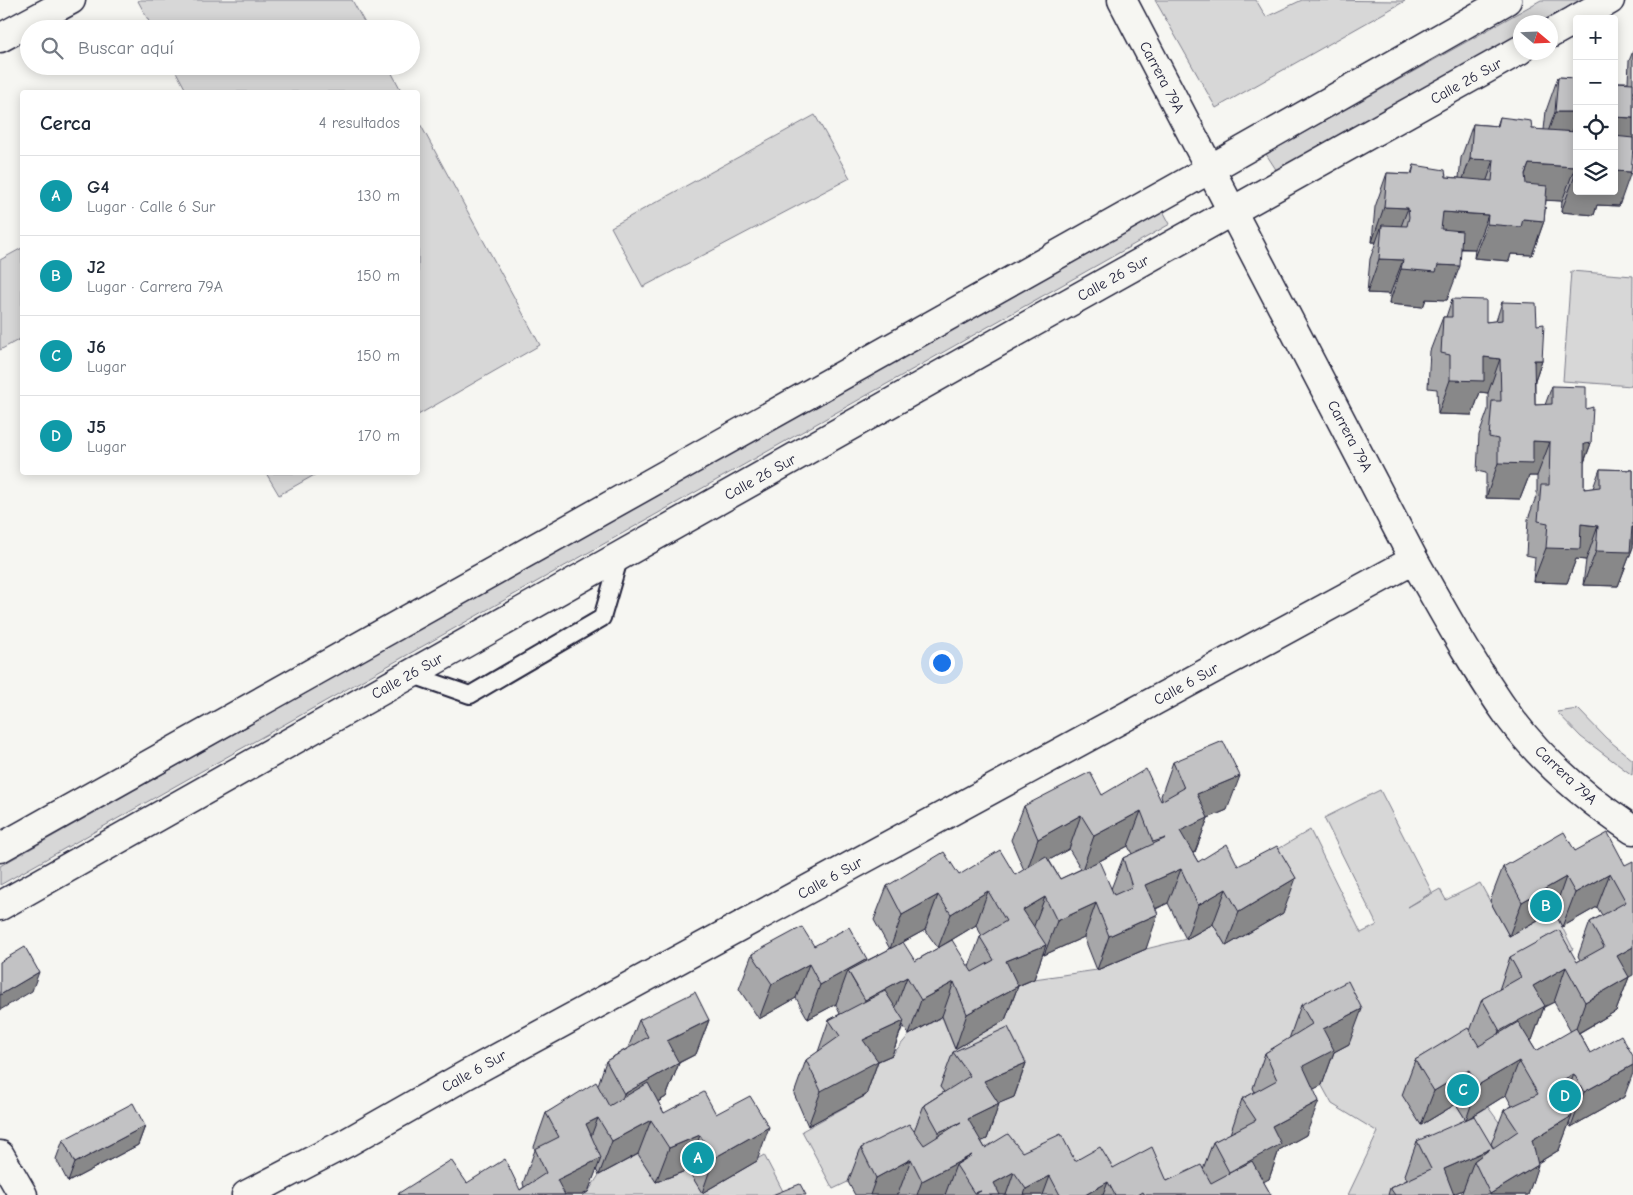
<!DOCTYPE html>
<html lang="es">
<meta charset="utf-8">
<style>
:root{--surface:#fff;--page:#f6f6f7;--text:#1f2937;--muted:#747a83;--line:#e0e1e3;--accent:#7c3aed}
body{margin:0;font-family:"Comic Neue",sans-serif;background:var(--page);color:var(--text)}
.controls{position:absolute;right:15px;top:15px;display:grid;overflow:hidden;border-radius:5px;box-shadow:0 2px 12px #0003}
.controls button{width:45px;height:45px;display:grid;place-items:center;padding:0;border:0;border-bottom:1px solid var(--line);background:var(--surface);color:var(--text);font:25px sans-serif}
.compass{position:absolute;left:1513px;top:15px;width:45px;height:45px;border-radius:50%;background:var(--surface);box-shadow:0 2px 12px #0003;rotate:109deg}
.you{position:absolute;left:941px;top:662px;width:18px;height:18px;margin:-12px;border:4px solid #fff;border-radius:50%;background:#1a73e8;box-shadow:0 0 0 8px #1a73e833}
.badge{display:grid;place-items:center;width:32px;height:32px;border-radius:50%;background:var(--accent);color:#fff;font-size:16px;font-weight:700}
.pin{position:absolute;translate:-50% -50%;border:2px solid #fff;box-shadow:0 1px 5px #0006}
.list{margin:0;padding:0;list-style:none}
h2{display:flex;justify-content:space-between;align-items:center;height:65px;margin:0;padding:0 20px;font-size:21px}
h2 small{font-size:16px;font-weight:400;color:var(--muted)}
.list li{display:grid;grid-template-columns:32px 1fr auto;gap:15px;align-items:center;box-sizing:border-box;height:80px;padding:0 20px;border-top:1px solid var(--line)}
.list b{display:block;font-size:19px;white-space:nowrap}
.list p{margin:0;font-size:16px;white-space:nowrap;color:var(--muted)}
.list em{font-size:16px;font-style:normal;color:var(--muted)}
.icon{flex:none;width:28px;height:28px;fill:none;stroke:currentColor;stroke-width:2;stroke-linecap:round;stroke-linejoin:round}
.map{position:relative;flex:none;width:1633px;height:1195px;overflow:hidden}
.search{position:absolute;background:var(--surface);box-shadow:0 2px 12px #0003;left:20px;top:20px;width:400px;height:55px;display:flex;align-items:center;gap:12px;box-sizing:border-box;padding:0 18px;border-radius:28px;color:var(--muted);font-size:19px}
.panel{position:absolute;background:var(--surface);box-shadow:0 2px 12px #0003;left:20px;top:90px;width:400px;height:385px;border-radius:5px}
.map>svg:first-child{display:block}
.green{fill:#d7d7d7;stroke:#7c7c89}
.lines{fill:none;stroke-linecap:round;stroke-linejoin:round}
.service-casing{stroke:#22223b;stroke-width:20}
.minor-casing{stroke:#22223b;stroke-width:31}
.tertiary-casing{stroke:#22223b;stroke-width:31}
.secondary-casing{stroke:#22223b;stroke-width:31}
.service{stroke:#f6f6f2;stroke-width:16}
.minor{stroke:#f6f6f2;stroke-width:28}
.tertiary{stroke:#f6f6f2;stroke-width:28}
.secondary{stroke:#f6f6f2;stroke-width:28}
.wall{fill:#a7a7a9;stroke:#22223b;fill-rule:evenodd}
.shaded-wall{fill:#888889;stroke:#22223b}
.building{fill:#c2c2c4;stroke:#22223b}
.labels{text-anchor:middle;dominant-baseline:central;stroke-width:5;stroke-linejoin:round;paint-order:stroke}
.street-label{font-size:15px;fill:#22223b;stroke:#f6f6f2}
</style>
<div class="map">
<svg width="1633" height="1195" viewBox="0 0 1633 1195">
<rect width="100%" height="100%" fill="#f6f6f2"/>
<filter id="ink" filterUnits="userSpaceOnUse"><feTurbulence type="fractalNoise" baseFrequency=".02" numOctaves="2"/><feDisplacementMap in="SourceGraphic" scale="10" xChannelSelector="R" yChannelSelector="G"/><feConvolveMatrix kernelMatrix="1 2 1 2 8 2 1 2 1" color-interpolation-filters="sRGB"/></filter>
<g filter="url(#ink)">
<!-- green -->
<g class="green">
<polygon points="140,0 352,0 368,29 153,29 138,1"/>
<polygon points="1155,0 1256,0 1266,17 1302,0 1405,1 1216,108"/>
<polygon points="1541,0 1581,0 1541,22 1520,22 1520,34 1277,171 1266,154"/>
<polygon points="173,66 388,66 402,92 187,92"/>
<polygon points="815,115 850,178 643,287 611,227"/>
<polygon points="418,120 540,345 418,415"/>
<polygon points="1162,209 1170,224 0,885 0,866"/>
<polygon points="22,248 22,338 0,350 0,260"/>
<polygon points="1571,271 1633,276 1632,386 1563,381"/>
<polygon points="266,473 318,473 279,495"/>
<polygon points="1578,709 1606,738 1633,760 1632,775 1581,737 1557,712"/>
<polygon points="1380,790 1432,892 1408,907 1440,889 1446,900 1480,883 1509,936 1554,911 1573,949 1498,992 1421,1125 1456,1104 1466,1120 1488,1107 1509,1136 1491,1144 1462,1150 1405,1175 1415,1195 1348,1195 1378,1132 1332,1104 1310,1064 1335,1016 1264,1114 1207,1189 955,1153 987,1139 940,1086 958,1111 896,1159 833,1189 802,1131 865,1096 851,1074 892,1055 909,1035 942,1017 955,1049 993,996 1034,979 1097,970 1146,949 1186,939 1213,924 1226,946 1255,863 1310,830 1361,933 1377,925 1324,818"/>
<polygon points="639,1154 656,1182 688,1170 702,1192 764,1155 785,1195 582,1195 588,1192 599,1175"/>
</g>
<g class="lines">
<!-- service casing -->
<g class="service-casing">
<polyline id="service" points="410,674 470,695 602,618 620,556"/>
</g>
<!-- minor casing -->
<g class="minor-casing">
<g id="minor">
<polyline points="0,38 71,0"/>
<polyline points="246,1195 348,1142 466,1075 1414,560"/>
</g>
</g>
<!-- tertiary casing -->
<g class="tertiary-casing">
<path id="tertiary" d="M1122,0L1414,560C1444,613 1474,668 1510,718C1543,762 1588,800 1633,830"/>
</g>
<!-- secondary casing -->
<g class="secondary-casing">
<g id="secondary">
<polyline points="1577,19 1610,0"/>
<polyline points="1550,34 1577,19"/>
<polyline points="0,848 1210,169 1507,0"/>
<polyline points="0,906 1018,331 1520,50"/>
<polyline points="0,1155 23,1195"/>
</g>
</g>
<!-- service -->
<use href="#service" class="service"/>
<!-- minor -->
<use href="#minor" class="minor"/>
<!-- tertiary -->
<use href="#tertiary" class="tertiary"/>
<!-- secondary -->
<use href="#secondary" class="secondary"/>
</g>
<!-- wall -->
<g class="wall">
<polygon points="1633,51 1633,153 1619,206 1597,205 1594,215 1561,212 1562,201 1546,200 1544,221 1532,255 1511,254 1509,261 1474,258 1475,249 1461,249 1447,300 1426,299 1423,307 1389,304 1390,294 1367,293 1370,259 1376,242 1372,242 1375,207 1387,173 1411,174 1414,165 1446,177 1459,178 1461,158 1473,124 1497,126 1500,117 1532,129 1544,130 1546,111 1558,77 1577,78 1577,191 1617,82 1628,82 1629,61"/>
<polygon points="1452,299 1486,322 1496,321 1502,302 1537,325 1542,360 1535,380 1535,405 1545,405 1552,386 1586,409 1591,443 1584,463 1584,489 1593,488 1600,469 1633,470 1633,547 1618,586 1583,585 1586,560 1576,559 1567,583 1533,582 1535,557 1526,555 1528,519 1537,494 1537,476 1529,476 1520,499 1486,498 1486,473 1477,471 1479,435 1488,410 1488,393 1480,392 1472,415 1438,414 1437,389 1428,388 1430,351 1443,317 1446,317"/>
<path d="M1173,762L1227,810L1208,818L1195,852L1193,853L1198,862L1238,866L1283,913L1226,946L1213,924L1186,939L1168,903L1156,909L1146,949L1097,970L1084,937L1044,955L1043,953L1034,979L1018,986L1005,1020L955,1049L942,1016L909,1035L903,1025L892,1055L878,1061L866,1095L808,1126L794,1094L806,1060L818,1052L829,1020L840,1014L836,1005V1004L808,1019L796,998L759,1019L739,989L752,954L814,946L866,961L890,949L874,920L887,886L959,875H1015L1024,870L1011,840L1024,806L1102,795L1161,801L1162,800L1161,796ZM1128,846L1132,854L1123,858L1111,889L1094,864ZM1069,849L1081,869L1060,879L1049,860ZM976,925L982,936L980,937L969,967L948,942ZM925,930L938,948L915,961L896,946Z"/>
<path d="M1575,851L1625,865L1629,977L1616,1011L1579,1033L1590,1053L1624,1097L1571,1127L1569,1123L1559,1150L1538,1163L1528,1195H1461L1463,1190L1454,1194V1195H1388L1390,1188L1407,1180L1405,1175L1417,1141L1494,1148L1491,1144L1504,1110L1512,1106L1506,1095L1466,1120L1456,1104L1421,1125L1402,1095L1415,1060L1470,1031L1482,999L1499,990L1510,957L1577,962L1580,960L1578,956L1590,922L1602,915L1597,907L1562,927L1554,911L1509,936L1490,901L1503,867ZM1554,1002L1571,1032L1536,1051L1530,1041L1532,1040L1544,1007Z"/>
<polygon points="1301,1005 1349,1044 1334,1052 1322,1085 1313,1089 1306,1135 1279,1150 1269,1179 1263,1181 1271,1195 899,1195 898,1194 896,1195 855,1195 848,1182 861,1148 914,1131 924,1105 944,1092 940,1087 953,1052 1026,1063 1014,1097 999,1103 987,1139 981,1141 985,1148 1022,1152 1113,1168 1167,1181 1203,1169 1213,1142 1230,1134 1242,1099 1255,1092 1253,1088 1265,1053 1289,1039"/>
<polygon points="639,1020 709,1020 696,1054 679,1063 666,1097 658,1102 664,1113 716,1114 757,1161 702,1193 688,1170 656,1182 638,1154 599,1175 596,1170 588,1192 582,1195 398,1195 399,1193 467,1183 520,1190 524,1187 523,1183 535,1150 534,1147 546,1113 598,1085 606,1061 628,1048"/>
<polygon points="145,1126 138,1145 68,1182 56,1159 63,1140"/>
</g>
<!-- shaded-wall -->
<g class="shaded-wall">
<polygon points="1555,112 1577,112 1577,119 1566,147 1543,146"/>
<polygon points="1614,117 1633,118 1633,153 1614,152"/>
<polygon points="1470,159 1494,160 1482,194 1458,193"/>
<polygon points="1529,164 1575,167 1562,201 1516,199"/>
<polygon points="1614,171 1631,172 1619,206 1597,205 1594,215 1561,212 1574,178 1577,178 1577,191 1614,191"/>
<polygon points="1384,207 1408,208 1395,242 1382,225 1376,242 1372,242"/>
<polygon points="1443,212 1488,215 1475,249 1430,247"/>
<polygon points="1523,219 1544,221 1532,255 1511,254 1509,261 1474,258 1487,224"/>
<polygon points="1379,259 1403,260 1390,294 1367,293"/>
<polygon points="1438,265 1460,266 1447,300 1426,299 1423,307 1389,304 1401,269"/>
<polygon points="1484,357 1500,359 1488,393 1480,392 1472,415 1438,414 1450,380"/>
<polygon points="1534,360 1542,360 1530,394"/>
<polygon points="1533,441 1550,442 1537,476 1529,476 1520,499 1486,498 1498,463"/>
<polygon points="1591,443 1578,478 1584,444"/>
<polygon points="1581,524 1598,526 1586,560 1576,559 1567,583 1533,582 1546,548"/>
<polygon points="1632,527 1633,528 1633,547 1618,586 1583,585 1596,551"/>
<polygon points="1240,776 1227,810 1208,818 1195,852 1168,865 1180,831 1197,794"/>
<polygon points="1141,811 1128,846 1082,870 1094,836"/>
<polygon points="1081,815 1069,849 1026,873 1038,839"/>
<polygon points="1181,869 1168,903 1132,919 1145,885"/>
<polygon points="1610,873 1597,907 1562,927 1575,893"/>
<polygon points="1566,877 1554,911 1509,936 1522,902"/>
<polygon points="1296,878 1283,913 1226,946 1239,912"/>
<polygon points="1226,889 1213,924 1186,939 1198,905"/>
<polygon points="988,891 976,925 938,948 951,914"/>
<polygon points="938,895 925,930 890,949 902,915"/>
<polygon points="1045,897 1032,931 1023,910"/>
<polygon points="1096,903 1084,937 1044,955 1057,921"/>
<polygon points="1158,914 1146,949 1097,970 1109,936"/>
<polygon points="1046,945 1034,979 993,996 1006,961"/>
<polygon points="1633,947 1633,975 1605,990 1617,956"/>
<polygon points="867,959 857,987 848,971 836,1004 808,1019 820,985"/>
<polygon points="809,964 796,998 759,1019 772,984"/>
<polygon points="1566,967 1554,1002 1544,1007 1532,1040 1488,1065 1500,1031 1533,986"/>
<polygon points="39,972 32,991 0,1010 0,995"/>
<polygon points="907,977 894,1012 852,1035 865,1000"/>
<polygon points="1629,977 1616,1011 1573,1036 1585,1002"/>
<polygon points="954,982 942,1016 909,1035 921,1000"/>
<polygon points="1018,986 1005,1020 955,1049 967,1014"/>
<polygon points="1362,1009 1349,1044 1334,1052 1322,1085 1290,1101 1303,1066 1323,1029"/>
<polygon points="709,1020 696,1054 654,1075 667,1041"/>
<polygon points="904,1021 892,1055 878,1061 866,1095 808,1126 821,1091 863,1040"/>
<polygon points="1519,1061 1506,1095 1466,1120 1478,1085"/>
<polygon points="679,1063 666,1097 611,1128 624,1094"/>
<polygon points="1026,1063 1014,1097 971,1115 984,1081"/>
<polygon points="1633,1065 1633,1073 1624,1097 1571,1127 1584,1092"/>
<polygon points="1469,1070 1456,1104 1421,1125 1434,1091"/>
<polygon points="1574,1074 1562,1108 1555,1084"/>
<polygon points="1319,1101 1306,1135 1279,1150 1269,1179 1238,1195 1220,1195 1229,1172 1272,1126"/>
<polygon points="999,1104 987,1139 955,1153 968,1119"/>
<polygon points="1572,1116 1559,1150 1519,1174 1532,1140"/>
<polygon points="598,1118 585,1152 586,1124"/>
<polygon points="651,1120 638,1154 599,1175 612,1141"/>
<polygon points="961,1122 926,1166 939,1132"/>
<polygon points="145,1126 138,1145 68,1182 75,1163"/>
<polygon points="769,1127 757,1161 702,1193 714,1158"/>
<polygon points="700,1135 688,1170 656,1182 669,1148"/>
<polygon points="1490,1149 1474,1161 1463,1190 1451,1195 1444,1169"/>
<polygon points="972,1155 956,1165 945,1195 917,1195 922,1181"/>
<polygon points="601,1158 588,1192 582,1195 552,1195 557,1180"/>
<polygon points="911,1159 898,1194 896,1195 870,1195 876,1178"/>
<polygon points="1538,1165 1528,1195 1490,1195 1490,1194"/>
<polygon points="1014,1172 1006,1195 989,1195 994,1183"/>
<polygon points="1050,1176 1043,1195 1024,1195 1026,1189"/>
<polygon points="1108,1182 1103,1195 1085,1195"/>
</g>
<!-- building -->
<g class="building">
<polygon points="1614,74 1616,74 1617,82 1633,83 1633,118 1614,117"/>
<polygon points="1558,77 1577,78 1577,112 1555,112"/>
<polygon points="1500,117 1531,121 1532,129 1577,132 1577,178 1574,178 1575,167 1529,164 1525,174 1526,184 1547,186 1544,221 1523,219 1521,227 1487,224 1488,215 1443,212 1441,229 1462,231 1460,266 1438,265 1436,272 1401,269 1403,260 1379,259 1382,225 1407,226 1409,217 1408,208 1384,207 1387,173 1412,174 1414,165 1445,170 1446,177 1492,181 1494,160 1470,159 1473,124 1498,126"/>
<polygon points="1614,136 1633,138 1633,149 1631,172 1614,171"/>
<polygon points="1452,299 1486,300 1486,322 1502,320 1502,302 1536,303 1537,325 1544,324 1542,360 1534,360 1535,405 1552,404 1552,386 1586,387 1586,409 1593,407 1591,443 1584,444 1584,489 1600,487 1600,469 1633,470 1633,528 1632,527 1630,552 1596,551 1598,526 1581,524 1580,549 1546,548 1548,523 1538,521 1541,485 1549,485 1550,442 1533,441 1533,464 1498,463 1498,439 1489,437 1492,401 1501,401 1500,359 1484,357 1484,381 1450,380 1450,355 1441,353 1443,317 1452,317"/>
<polygon points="1223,741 1240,776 1197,794 1208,818 1180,831 1198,862 1227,844 1238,866 1277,846 1296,878 1239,912 1226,889 1198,905 1181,869 1145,885 1158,914 1109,936 1096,903 1057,921 1045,897 1023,910 1046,945 1006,961 1018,986 967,1014 954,982 921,1000 907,977 865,1000 848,971 903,942 915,961 952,940 972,972 994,960 980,937 1006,921 988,891 951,914 938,895 902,915 887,886 944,852 959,875 1000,850 1015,875 1046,856 1060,879 1099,861 1114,895 1132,887 1123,858 1166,838 1153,842 1141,811 1094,836 1081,815 1038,839 1024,806 1090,772 1102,795 1146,769 1161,801 1184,788 1173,762"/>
<polygon points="1564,832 1575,851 1608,833 1625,865 1633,861 1633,947 1617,956 1629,977 1585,1002 1566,967 1533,986 1545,1006 1500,1031 1482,999 1521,977 1510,957 1559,930 1577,962 1604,947 1590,922 1626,902 1610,873 1575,893 1566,877 1522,902 1503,867"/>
<polygon points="802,927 814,946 849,927 867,959 820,985 809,964 772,984 752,954"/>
<polygon points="25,947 39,972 0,995 0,962"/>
<polygon points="1348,981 1362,1009 1323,1029 1334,1050 1303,1066 1319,1101 1272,1126 1281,1144 1229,1172 1213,1142 1256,1120 1242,1099 1277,1080 1265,1053 1312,1024 1301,1005"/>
<polygon points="885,991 904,1021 863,1040 878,1061 821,1091 806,1060 840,1036 829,1020"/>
<polygon points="695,992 709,1020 667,1041 679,1063 624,1094 606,1061 648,1037 639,1020"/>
<polygon points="1518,1022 1536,1051 1576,1028 1590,1053 1621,1035 1633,1056 1633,1065 1584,1092 1574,1074 1555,1084 1572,1116 1532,1140 1538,1165 1490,1194 1474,1161 1490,1149 1444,1169 1454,1195 1395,1195 1390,1188 1431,1169 1417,1141 1474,1116 1493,1148 1518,1131 1504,1110 1538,1094 1519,1061 1478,1085 1469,1070 1434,1091 1415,1060 1468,1028 1479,1046"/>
<polygon points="1008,1027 1026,1063 984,1081 999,1104 968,1119 985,1148 1008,1134 1022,1152 1061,1134 1075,1161 1100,1147 1113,1168 1152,1147 1167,1181 1201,1165 1211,1183 1252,1161 1271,1195 1145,1195 1143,1192 1138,1195 1115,1195 1108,1182 1085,1195 1060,1195 1050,1176 1026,1189 1014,1172 994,1183 1000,1195 973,1195 981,1191 974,1193 956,1165 972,1155 922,1181 911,1159 876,1178 861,1148 909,1124 924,1145 961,1122 939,1132 924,1105 970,1076 953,1052"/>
<polygon points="596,1082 609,1106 648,1083 664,1113 704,1092 716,1114 750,1096 769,1127 714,1158 700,1135 669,1148 651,1120 612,1141 598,1118 586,1124 601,1158 557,1180 565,1195 400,1195 399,1193 451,1160 467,1183 505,1159 520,1190 546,1173 535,1149 559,1137 546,1113"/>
<polygon points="133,1103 145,1126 75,1163 63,1140"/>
<polygon points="800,1184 806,1195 772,1195"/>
</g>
</g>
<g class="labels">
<!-- street labels -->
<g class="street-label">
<text transform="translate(1162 77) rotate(62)">Carrera 79A</text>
<text transform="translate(1466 81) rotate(-29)">Calle 26 Sur</text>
<text transform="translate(1113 278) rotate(-29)">Calle 26 Sur</text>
<text transform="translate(1350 436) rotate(62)">Carrera 79A</text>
<text transform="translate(760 477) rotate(-29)">Calle 26 Sur</text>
<text transform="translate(407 676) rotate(-29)">Calle 26 Sur</text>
<text transform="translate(1186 684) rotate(-29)">Calle 6 Sur</text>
<text transform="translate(1566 775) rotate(43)">Carrera 79A</text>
<text transform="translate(830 878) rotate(-29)">Calle 6 Sur</text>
<text transform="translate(474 1071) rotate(-29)">Calle 6 Sur</text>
</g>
</g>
</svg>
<div class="controls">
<button>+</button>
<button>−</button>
<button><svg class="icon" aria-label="locate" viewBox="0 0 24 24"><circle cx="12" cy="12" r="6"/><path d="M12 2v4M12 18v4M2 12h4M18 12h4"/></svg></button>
<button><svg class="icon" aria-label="layers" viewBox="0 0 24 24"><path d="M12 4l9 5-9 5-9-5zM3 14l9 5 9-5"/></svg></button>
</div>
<svg class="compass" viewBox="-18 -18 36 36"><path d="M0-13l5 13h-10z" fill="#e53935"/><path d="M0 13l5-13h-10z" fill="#747a83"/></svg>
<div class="you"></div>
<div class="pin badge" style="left:698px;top:1158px;background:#0f9aa8">A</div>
<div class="pin badge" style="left:1546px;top:906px;background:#0f9aa8">B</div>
<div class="pin badge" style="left:1463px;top:1090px;background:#0f9aa8">C</div>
<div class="pin badge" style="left:1565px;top:1096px;background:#0f9aa8">D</div>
<div class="search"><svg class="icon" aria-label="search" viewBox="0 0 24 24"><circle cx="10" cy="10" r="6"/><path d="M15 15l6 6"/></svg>Buscar aquí</div>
<section class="panel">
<h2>Cerca<small>4 resultados</small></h2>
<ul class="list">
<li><span class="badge" style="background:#0f9aa8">A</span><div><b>G4</b><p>Lugar · Calle 6 Sur</p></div><em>130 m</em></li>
<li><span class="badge" style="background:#0f9aa8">B</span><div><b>J2</b><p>Lugar · Carrera 79A</p></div><em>150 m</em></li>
<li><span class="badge" style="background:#0f9aa8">C</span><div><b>J6</b><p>Lugar</p></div><em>150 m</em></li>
<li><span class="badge" style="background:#0f9aa8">D</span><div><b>J5</b><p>Lugar</p></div><em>170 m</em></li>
</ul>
</section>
</div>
